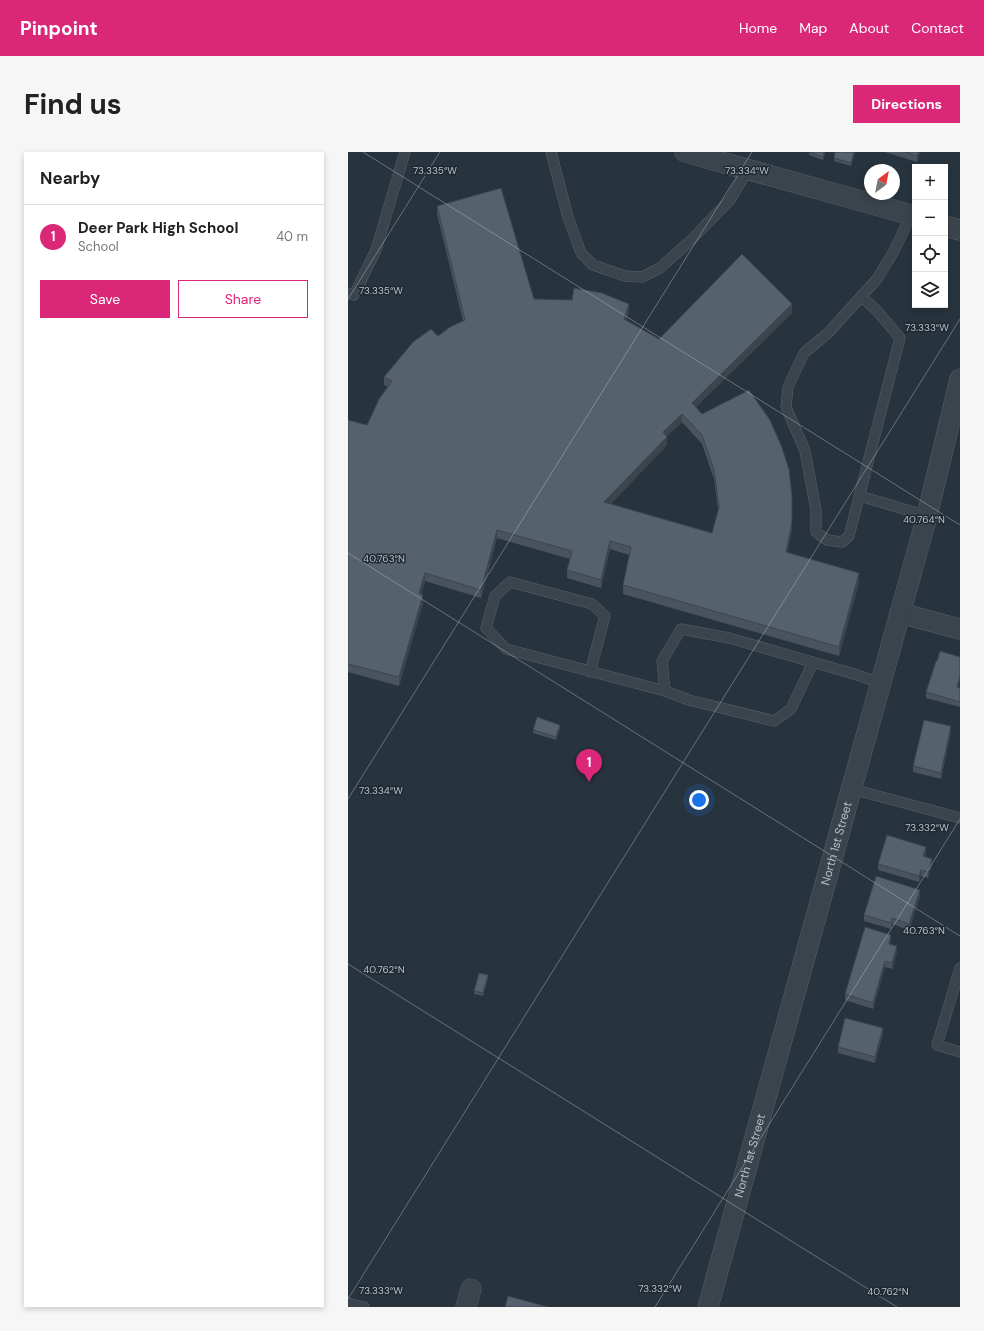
<!DOCTYPE html>
<meta charset="utf-8">
<style>
:root{--surface:#fff;--page:#f6f6f6;--text:#222;--muted:#767676;--line:#e0e0e0;--accent:#db2777}
body{margin:0;font-family:"DM Sans",sans-serif;background:var(--page);color:var(--text)}
.controls{position:absolute;right:12px;top:12px;display:grid;overflow:hidden;border-radius:0px;box-shadow:0 2px 6px #0003}
.controls button{width:36px;height:36px;display:grid;place-items:center;padding:0;border:0;border-bottom:1px solid var(--line);background:var(--surface);color:var(--text);font:20px sans-serif}
.compass{position:absolute;left:516px;top:12px;width:36px;height:36px;border-radius:50%;background:var(--surface);box-shadow:0 2px 6px #0003;rotate:32deg}
.you{position:absolute;left:351px;top:648px;width:14px;height:14px;margin:-10px;border:3px solid #fff;border-radius:50%;background:#1a73e8;box-shadow:0 0 0 6px #1a73e833}
.badge{display:grid;place-items:center;width:26px;height:26px;border-radius:50%;background:var(--accent);color:#fff;font-size:13px;font-weight:700}
.pin{position:absolute;translate:-50% -33px;filter:drop-shadow(0 1px 2px #0008)}
.pin::after{content:'';position:absolute;top:21px;width:14px;height:12px;background:inherit;clip-path:polygon(0 0,100% 0,50% 100%)}
.list{margin:0;padding:0;list-style:none}
h2{display:flex;justify-content:space-between;align-items:center;height:52px;margin:0;padding:0 16px;font-size:17px}
h2 small{font-size:13px;font-weight:400;color:var(--muted)}
.list li{display:grid;grid-template-columns:26px 1fr auto;gap:12px;align-items:center;box-sizing:border-box;height:64px;padding:0 16px;border-top:1px solid var(--line)}
.list b{display:block;font-size:15px;white-space:nowrap}
.list p{margin:0;font-size:13px;white-space:nowrap;color:var(--muted)}
.list em{font-size:13px;font-style:normal;color:var(--muted)}
.actions{display:flex;gap:8px;padding:12px 16px}
.actions a{flex:1;padding:9px 0;border:1px solid var(--accent);border-radius:0px;text-align:center;font-size:14px;color:var(--accent)}
.actions .main{background:var(--accent);color:#fff}
.icon{flex:none;width:22px;height:22px;fill:none;stroke:currentColor;stroke-width:2;stroke-linecap:round;stroke-linejoin:round}
.map{position:relative;flex:none;width:612px;height:1155px;overflow:hidden;border-radius:0px}
header{display:flex;align-items:center;gap:24px;box-sizing:border-box;height:56px;padding:0 20px;background:var(--accent);color:#fff}
header strong{font-size:19px}
nav{display:flex;gap:22px;margin-inline-start:auto;font-size:14px}
.intro{display:flex;align-items:center;justify-content:space-between;box-sizing:border-box;height:96px;padding:0 24px}
h1{margin:0;font-size:28px}
.button{padding:10px 18px;border-radius:0px;background:var(--accent);color:#fff;font-size:14px;font-weight:700}
main{display:flex;gap:24px;padding:0 24px}
aside{flex:1;background:var(--surface);border-radius:0px;box-shadow:0 2px 6px #0003}
.map>svg:first-child{display:block}
.lines{fill:none;stroke-linecap:round;stroke-linejoin:round}
.service-casing{stroke:#59626b;stroke-width:11}
.minor-casing{stroke:#59626b;stroke-width:21}
.service{stroke:#3b444d;stroke-width:10}
.minor{stroke:#3b444d;stroke-width:20}
.wall{fill:#49535e;fill-rule:evenodd}
.shaded-wall{fill:#3c444c}
.building{fill:#55616d;stroke:#3c444c;fill-rule:evenodd}
.ticks{fill:none;stroke:#b7bfc8;stroke-width:1;stroke-opacity:0.45}
.labels{text-anchor:middle;dominant-baseline:central;stroke-width:3;stroke-linejoin:round;paint-order:stroke}
.street-label{font-size:12px;fill:#b7bfc8;stroke:#202932}
.ticks-label{font-size:10px;text-anchor:middle;fill:#b7bfc8;stroke:#202932;stroke-width:3;stroke-linejoin:round;paint-order:stroke}
</style>
<header>
<strong>Pinpoint</strong>
<nav><a>Home</a><a>Map</a><a>About</a><a>Contact</a></nav>
</header>
<div class="intro"><h1>Find us</h1><a class="button">Directions</a></div>
<main>
<aside>
<h2>Nearby<small></small></h2>
<ul class="list">
<li><span class="badge">1</span><div><b>Deer Park High School</b><p>School</p></div><em>40 m</em></li>
</ul>
<div class="actions"><a class="main">Save</a><a>Share</a></div>
</aside>
<div class="map">
<svg width="612" height="1155" viewBox="0 0 612 1155">
<rect width="100%" height="100%" fill="#27333d"/>
<g class="lines">
<!-- service casing -->
<g class="service-casing">
<g id="service">
<polyline points="203,0 220,65 233,101 245,113 277,124 294,125 312,116 342,89 382,48 400,18"/>
<polyline points="0,142 6,143 28,98 57,0"/>
<polyline points="513,144 530,160 552,186 501,384 494,390 479,388 468,380 468,358 457,299 438,255 440,235 456,201 480,181 529,127 546,99 563,63"/>
<polyline points="512,344 579,364"/>
<polyline points="465,510 443,557 426,569 341,548 317,539 314,509 333,477 381,486 506,522 533,531"/>
<polyline points="242,520 257,464 244,452 162,430 147,444 138,476 158,497 317,539"/>
<polyline points="504,637 612,666"/>
<polyline points="612,816 589,893 612,900"/>
<polyline points="0,1151 16,1155"/>
</g>
</g>
<!-- minor casing -->
<g class="minor-casing">
<g id="minor">
<polyline points="337,0 567,64"/>
<polyline points="597,74 612,78"/>
<polyline points="552,461 612,477"/>
<polyline points="118,1155 123,1137"/>
<path id="s1" d="M360,1155L579,364L612,227"/>
</g>
</g>
<!-- service -->
<use href="#service" class="service"/>
<!-- minor -->
<use href="#minor" class="minor"/>
</g>
<!-- wall -->
<g class="wall">
<polygon points="461,0 477,0 475,8 461,3"/>
<polygon points="487,0 507,0 503,14 486,9 486,6"/>
<polygon points="537,0 572,0 569,10"/>
<path d="M89,54L186,147L281,160L278,169L311,187L444,161L348,255L444,378L439,401L511,430L491,504L275,442V433L281,403L262,397L253,436L219,426V418L222,407L149,386L133,446L77,429L73,442L75,451L51,534L0,520V268L19,273L40,235L36,233V225L90,184L115,169L89,62ZM334,270L354,292L366,327L370,358L364,381L263,352L319,293V284Z"/>
<polygon points="610,535 612,536 612,555 578,546 578,540"/>
<polygon points="212,576 208,588 185,581 185,578"/>
<polygon points="603,580 593,627 565,620 565,614"/>
<polygon points="578,701 577,705 584,713 580,726 573,724 571,730 530,718 530,712"/>
<polygon points="572,744 561,778 544,772 543,777 516,769 516,763"/>
<polygon points="543,789 542,792 549,800 544,817 537,815 525,857 497,848 497,842"/>
<polygon points="140,826 135,844 126,842 126,839"/>
<polygon points="535,882 527,911 490,901 490,895"/>
</g>
<!-- shaded-wall -->
<g class="shaded-wall">
<polygon points="506,0 507,0 503,14 503,11"/>
<polygon points="570,0 572,0 569,10 569,4"/>
<polygon points="281,152 281,160 276,176 276,167"/>
<polygon points="444,152 444,161 344,259 344,251"/>
<polygon points="334,262 334,270 315,288 315,280"/>
<polygon points="319,285 319,293 256,359 256,350"/>
<polygon points="444,343 444,378 438,409 438,400"/>
<polygon points="149,378 149,386 133,446 133,438"/>
<polygon points="262,389 262,397 253,436 253,428"/>
<polygon points="77,421 77,429 71,449 71,441"/>
<polygon points="511,421 511,430 491,504 491,495"/>
<polygon points="75,443 75,451 51,534 51,525"/>
<polygon points="612,524 612,530 609,541 609,535"/>
<polygon points="212,573 212,576 208,588 208,585"/>
<polygon points="603,574 603,580 593,627 593,621"/>
<polygon points="578,695 578,701 575,710 575,704"/>
<polygon points="584,707 584,713 580,726 580,720"/>
<polygon points="573,718 573,724 571,730 571,724"/>
<polygon points="572,738 572,744 561,778 561,772"/>
<polygon points="544,766 544,772 543,777 543,771"/>
<polygon points="543,783 543,789 541,798 541,792"/>
<polygon points="549,794 549,800 544,817 544,811"/>
<polygon points="537,809 537,815 525,857 525,851"/>
<polygon points="140,823 140,826 135,844 135,841"/>
<polygon points="535,876 535,882 527,911 527,905"/>
</g>
<!-- building -->
<g class="building">
<polygon points="461,0 476,0 475,5"/>
<polygon points="487,0 506,0 503,11 486,6"/>
<polygon points="557,0 570,0 569,4"/>
<path d="M153,36L186,147L224,148L226,136L254,141L281,152L276,167L311,187L394,102L444,152L344,251L354,262L401,238L422,268L433,293L441,317L444,343V370L438,400L511,421L491,495L275,433L283,395L262,389L253,428L219,418L224,399L149,378L133,438L77,421L71,441L75,443L51,525L0,512V268L19,273L31,247L44,229L36,225L65,190L83,177L90,184L102,175L117,168L89,54ZM334,262L354,283L366,318L371,355L364,381L256,350L319,285L315,280Z"/>
<polygon points="592,499 612,505 612,524 609,535 612,536 612,550 578,540 588,509 589,509"/>
<polygon points="189,565 212,573 208,585 185,578"/>
<polygon points="576,568 603,574 593,621 565,614"/>
<polygon points="539,683 578,695 575,704 584,707 580,720 573,718 571,724 530,712"/>
<polygon points="528,724 572,738 561,772 544,766 543,771 516,763"/>
<polygon points="517,775 543,783 541,792 549,794 544,811 537,809 525,851 497,842"/>
<polygon points="131,821 140,823 135,841 126,839"/>
<polygon points="497,866 535,876 527,905 490,895"/>
<polygon points="160,1144 200,1155 157,1155"/>
</g>
<!-- ticks -->
<path class="ticks" d="M15,0L612,373M0,147L92,0M0,401L612,784M0,647L404,0M0,812L549,1155M0,1147L612,167M307,1155L612,667"/>
<g class="labels">
<!-- street labels -->
<g class="street-label">
<text stroke="none"><textPath href="#s1" startOffset="481">North 1st Street</textPath></text>
<text stroke="none"><textPath href="#s1" startOffset="157">North 1st Street</textPath></text>
</g>
</g>
<g class="ticks-label">
<text x="87" y="22">73.335°W</text>
<text x="399" y="22">73.334°W</text>
<text x="33" y="142">73.335°W</text>
<text x="579" y="179">73.333°W</text>
<text x="576" y="371">40.764°N</text>
<text x="36" y="410">40.763°N</text>
<text x="33" y="642">73.334°W</text>
<text x="579" y="679">73.332°W</text>
<text x="576" y="782">40.763°N</text>
<text x="36" y="821">40.762°N</text>
<text x="312" y="1140">73.332°W</text>
<text x="33" y="1142">73.333°W</text>
<text x="540" y="1143">40.762°N</text>
</g>
</svg>
<div class="controls">
<button>+</button>
<button>−</button>
<button><svg class="icon" aria-label="locate" viewBox="0 0 24 24"><circle cx="12" cy="12" r="6"/><path d="M12 2v4M12 18v4M2 12h4M18 12h4"/></svg></button>
<button><svg class="icon" aria-label="layers" viewBox="0 0 24 24"><path d="M12 4l9 5-9 5-9-5zM3 14l9 5 9-5"/></svg></button>
</div>
<svg class="compass" viewBox="-18 -18 36 36"><path d="M0-13l5 13h-10z" fill="#e53935"/><path d="M0 13l5-13h-10z" fill="#767676"/></svg>
<div class="you"></div>
<div class="pin badge" style="left:241px;top:630px">1</div>
</div>
</main>
